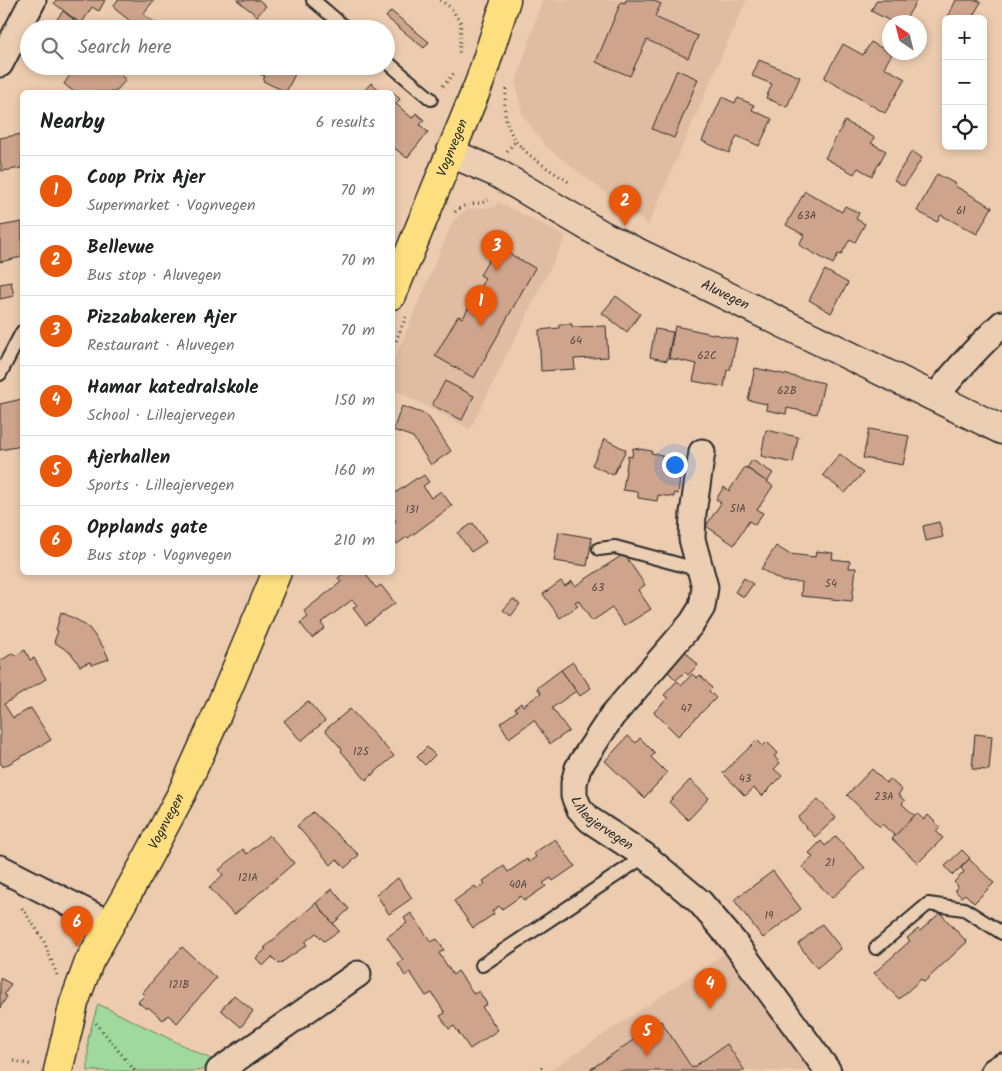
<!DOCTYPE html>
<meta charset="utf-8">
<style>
:root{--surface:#fff;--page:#f2f2f2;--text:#202124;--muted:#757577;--line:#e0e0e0;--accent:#ea580c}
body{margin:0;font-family:Kalam,sans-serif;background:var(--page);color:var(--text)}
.controls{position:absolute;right:15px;top:15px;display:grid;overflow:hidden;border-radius:8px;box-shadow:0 2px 8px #0003}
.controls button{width:45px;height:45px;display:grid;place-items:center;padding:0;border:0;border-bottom:1px solid var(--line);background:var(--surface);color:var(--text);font:25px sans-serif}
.compass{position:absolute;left:882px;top:15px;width:45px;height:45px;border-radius:50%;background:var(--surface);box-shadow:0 2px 8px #0003;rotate:325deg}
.you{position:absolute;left:674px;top:464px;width:18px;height:18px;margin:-12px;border:4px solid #fff;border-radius:50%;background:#1a73e8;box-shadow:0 0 0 8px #1a73e833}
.badge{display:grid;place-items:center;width:32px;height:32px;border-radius:50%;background:var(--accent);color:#fff;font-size:16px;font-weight:700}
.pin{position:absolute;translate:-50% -41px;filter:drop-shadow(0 1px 2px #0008)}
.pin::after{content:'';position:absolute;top:26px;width:18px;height:15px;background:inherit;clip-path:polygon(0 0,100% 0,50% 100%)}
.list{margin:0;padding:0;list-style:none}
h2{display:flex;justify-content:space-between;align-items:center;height:65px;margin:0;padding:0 20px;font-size:21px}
h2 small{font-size:16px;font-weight:400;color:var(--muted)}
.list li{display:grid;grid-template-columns:32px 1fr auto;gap:15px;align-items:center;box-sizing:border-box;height:70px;padding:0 20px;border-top:1px solid var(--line)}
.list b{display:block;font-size:19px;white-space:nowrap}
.list p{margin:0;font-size:16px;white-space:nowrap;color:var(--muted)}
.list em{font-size:16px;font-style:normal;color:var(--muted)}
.icon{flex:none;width:28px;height:28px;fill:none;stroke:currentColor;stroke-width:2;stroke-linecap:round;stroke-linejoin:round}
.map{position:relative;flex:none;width:1002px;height:1071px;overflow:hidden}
.search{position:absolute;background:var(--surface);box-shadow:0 2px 8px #0003;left:20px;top:20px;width:375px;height:55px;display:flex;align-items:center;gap:12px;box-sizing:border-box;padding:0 18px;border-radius:28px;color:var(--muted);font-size:19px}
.panel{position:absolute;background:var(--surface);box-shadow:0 2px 8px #0003;left:20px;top:90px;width:375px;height:485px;border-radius:8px}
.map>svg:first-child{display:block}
.built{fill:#dfbca2}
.green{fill:#a0d99e;stroke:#668264}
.building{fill:#cfa48c;stroke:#2b2b2b}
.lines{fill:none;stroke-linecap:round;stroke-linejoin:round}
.service-casing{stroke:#2b2b2b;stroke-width:16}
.minor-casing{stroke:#2b2b2b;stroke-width:29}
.secondary-casing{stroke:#2b2b2b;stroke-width:31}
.primary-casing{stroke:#2b2b2b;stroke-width:31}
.path{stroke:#2b2b2b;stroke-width:3;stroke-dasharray:1 4;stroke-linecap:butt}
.service{stroke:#eccfb3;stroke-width:12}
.minor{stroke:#eccfb3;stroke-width:25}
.secondary{stroke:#eccfb3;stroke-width:28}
.primary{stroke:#fedf80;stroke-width:28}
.labels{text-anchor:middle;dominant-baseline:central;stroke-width:4;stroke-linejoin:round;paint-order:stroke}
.number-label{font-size:11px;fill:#544943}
.street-label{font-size:14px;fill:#2b2b2b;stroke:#eccfb3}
</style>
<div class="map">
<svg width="1002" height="1071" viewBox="0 0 1002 1071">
<rect width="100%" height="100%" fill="#eccbaf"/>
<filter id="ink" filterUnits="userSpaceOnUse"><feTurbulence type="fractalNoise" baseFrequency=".02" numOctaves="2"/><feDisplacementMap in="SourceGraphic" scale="10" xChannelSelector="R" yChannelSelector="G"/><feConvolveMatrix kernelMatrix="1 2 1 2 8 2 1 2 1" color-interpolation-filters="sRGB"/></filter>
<g filter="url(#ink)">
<!-- built -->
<g class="built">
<polygon points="542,0 746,0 648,225 546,147 522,114 516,83"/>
<polygon points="498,202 566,236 470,429 393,389 393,363 452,223 459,215 468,209 495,207"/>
<polygon points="733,948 824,1071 549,1071"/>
</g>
<!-- green -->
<polygon class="green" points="98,1004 213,1060 200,1071 88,1071 88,1039"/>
<!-- building -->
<g class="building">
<polygon points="56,0 105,0 99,11 92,7 81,24 54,3"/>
<polygon points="118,0 154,0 143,14 157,24 153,29 140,29 115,9 114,5"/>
<polygon points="237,0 259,0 266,6 257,16"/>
<polygon points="626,0 652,0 661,4 655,16 657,18 698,36 688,58 647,40 630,76 596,62 621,2 625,3"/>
<polygon points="877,0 917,0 904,22 892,22 871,11"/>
<polygon points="956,0 977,0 981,2 971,19 947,19"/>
<polygon points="63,11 85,29 53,29 51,27"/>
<polygon points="391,11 429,42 424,48 386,17"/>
<polygon points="871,42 892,54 884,67 905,79 885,113 824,78 843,44 863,55"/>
<polygon points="759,60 800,77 787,107 766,98 772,84 752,76"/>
<polygon points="76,66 110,66 126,80 115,92 74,92 64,84"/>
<polygon points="263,66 299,66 286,92 263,81 265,76 259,74"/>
<polygon points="677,70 698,79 674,138 652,129"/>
<polygon points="371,83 382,92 363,92"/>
<polygon points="393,92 400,99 396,104 412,118 416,113 424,120 420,125 428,132 407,158 392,146"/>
<polygon points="722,97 735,103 738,98 754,105 752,110 772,119 759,146 737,136 729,153 702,141"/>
<polygon points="845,121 875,138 871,143 886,151 872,176 858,168 854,174 825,158"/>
<polygon points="22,134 22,168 2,171 0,160 0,138"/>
<polygon points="912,151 922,158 904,186 894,180"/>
<polygon points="937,174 956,184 955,186 992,207 977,234 941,215 937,222 917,211"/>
<polygon points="805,191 842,212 845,206 859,213 856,219 865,224 855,242 850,239 841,255 838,254 833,264 799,245 804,235 786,225"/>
<polygon points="22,222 22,257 0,262 0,226"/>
<polygon points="501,249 535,268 474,378 435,356 458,316 463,318 485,278 480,275 492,255 497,258"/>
<polygon points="825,270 848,283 831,313 809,300"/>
<polygon points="11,282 14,296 0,299 0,284"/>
<polygon points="616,296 640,314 627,332 602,313"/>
<polygon points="559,324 572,324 572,327 606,326 608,357 574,359 575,369 541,371 539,330 559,328"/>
<polygon points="675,326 737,339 730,370 727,370 724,387 693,381 697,364 669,358"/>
<polygon points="655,329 673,332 667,361 650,357"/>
<polygon points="755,368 824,383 817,414 787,408 786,414 766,410 767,404 748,400"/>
<polygon points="445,381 474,396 462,420 432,405"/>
<polygon points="22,399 22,446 0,450 0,404"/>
<polygon points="402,406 427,415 451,451 431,465 413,437 393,430"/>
<polygon points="869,429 909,436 903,465 863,458"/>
<polygon points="766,430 798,437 793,463 761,456"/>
<polygon points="605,439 626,450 613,475 592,465"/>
<polygon points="633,448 652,451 651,453 662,455 662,460 678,462 676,479 680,479 678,494 674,493 674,497 658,495 657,501 638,498 638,492 623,490 628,456 632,457"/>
<polygon points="840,454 863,473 845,493 823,475"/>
<polygon points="752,460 773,473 767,482 747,468"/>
<polygon points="745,467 773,486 757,510 763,513 755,525 749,521 734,545 706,526 721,503 716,499 724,487 729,491"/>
<polygon points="424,475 429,482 423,486 431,498 441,491 452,506 408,538 407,537 397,544 392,537 392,524 396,521 392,516 392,495 417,478 418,479"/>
<polygon points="939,522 943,537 926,541 923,526"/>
<polygon points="473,523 486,542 471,552 458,533"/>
<polygon points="559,532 592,538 587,566 554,561"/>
<polygon points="776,546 789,554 815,557 816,551 833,553 832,559 850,561 849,568 856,568 852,601 801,596 802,582 782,581 761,569"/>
<polygon points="624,554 645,585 638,590 651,609 624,626 612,608 592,621 578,600 575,602 578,606 560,618 543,594 561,581 565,586 572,581 575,586"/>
<polygon points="346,572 364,572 376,588 381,585 395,603 366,625 353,608 357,605 352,600 321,623 325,628 312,638 300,623 308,617 304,611 341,582 338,578"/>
<polygon points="744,578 753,584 744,597 735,592"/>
<polygon points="513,599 520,604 511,616 503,610"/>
<polygon points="61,612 79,621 89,628 104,648 109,659 92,665 90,662 80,666 71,653 54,642 58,631 56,630"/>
<polygon points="25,650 30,660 34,658 46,679 4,704 13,718 31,708 51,740 3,767 0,762 0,661 13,653 15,656"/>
<polygon points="684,650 698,665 688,675 685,672 676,680 665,669"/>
<polygon points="573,662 591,688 580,696 561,670"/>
<polygon points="561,670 576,691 552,708 569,731 550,744 534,720 509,738 500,723 517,711 515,708 521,703 523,706 541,693 537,688"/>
<polygon points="692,674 697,678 700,675 712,688 709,691 716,698 678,736 654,712 668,698 664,695 677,681 682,685"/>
<polygon points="308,701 325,721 301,741 284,721"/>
<polygon points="350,709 394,756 366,780 341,751 342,749 325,730"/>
<polygon points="975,734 992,736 989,770 972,769"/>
<polygon points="628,736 636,743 640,738 655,753 651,757 667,773 644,798 605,761"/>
<polygon points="757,740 763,746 767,742 778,753 774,756 780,763 774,769 782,776 762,796 754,788 745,796 723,773"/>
<polygon points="427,747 435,755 425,765 417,757"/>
<polygon points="872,769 886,783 890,779 902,790 898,795 905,801 902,804 915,816 895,836 882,824 880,827 847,795"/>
<polygon points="690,780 709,798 688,820 669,802"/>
<polygon points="818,799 836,818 815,837 798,818"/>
<polygon points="313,812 359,855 345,868 337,859 331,865 297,826"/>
<polygon points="917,813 924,820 928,815 940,827 936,831 943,838 918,863 892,839"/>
<polygon points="269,835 294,863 234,915 209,887 223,875 219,870 243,849 247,854"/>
<polygon points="836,836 865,868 832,898 802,867 813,857 809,853 821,841 825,846"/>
<polygon points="555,839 575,866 553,881 551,878 543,883 546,886 524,901 521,896 502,909 499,906 492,911 494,914 473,928 454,901 475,886 477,889 485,884 483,881 504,866 508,872 527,859 529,862 536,857 534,853"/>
<polygon points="962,850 970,858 953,875 945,866"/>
<polygon points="969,859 994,883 974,903 965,894 961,897 955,890 958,886 954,882 964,872 961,868"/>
<polygon points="773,871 801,909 763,938 734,900"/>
<polygon points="398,878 412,898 389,914 376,894"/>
<polygon points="332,889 349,909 333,924 316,903"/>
<polygon points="316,903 339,931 324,941 316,933 305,942 307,945 279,964 272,957 263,966 256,958 266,949 264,948"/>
<polygon points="411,913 431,942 437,939 444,950 439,953 453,975 458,971 474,994 479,991 487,1004 482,1007 498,1030 470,1049 454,1026 449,1029 440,1016 445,1013 432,993 426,996 410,972 405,976 398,964 403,960 387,937 407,923 404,918"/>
<polygon points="940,913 967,942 924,982 921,979 899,999 874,973 910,941 907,938 918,929 920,931"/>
<polygon points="822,924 841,948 817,968 798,944"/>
<polygon points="182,947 216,978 177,1023 168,1015 163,1020 148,1007 146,1009 138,1002 145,995 142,993"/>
<polygon points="0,978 11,984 4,995 7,996 0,1008"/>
<polygon points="234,995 253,1011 241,1027 221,1010"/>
<polygon points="661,1021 692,1068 727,1044 745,1071 588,1071"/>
</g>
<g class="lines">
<!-- service casing -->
<g class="service-casing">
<g id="service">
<polyline points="313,0 347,29"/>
<polyline points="386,61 431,99"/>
<polyline points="0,374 22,332"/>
<polyline points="599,549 615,547 700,570"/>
<polyline points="876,948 928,904 964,909 1002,933"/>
<polyline points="482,965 645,856"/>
</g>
</g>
<!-- minor casing -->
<g class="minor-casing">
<g id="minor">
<polyline points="0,64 33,0"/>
<path d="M935,398C955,371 978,347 1002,324"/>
<path id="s1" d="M702,452L693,513L692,539L705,587L702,607L692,623L612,716L578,768L574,783V796L579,808L590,820L645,856L700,902L734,942L828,1071"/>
<polyline points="0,868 110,924"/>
<polyline points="219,1071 358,974"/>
<polyline points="994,1071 1002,1066"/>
</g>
</g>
<!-- secondary casing -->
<g class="secondary-casing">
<g id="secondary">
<path id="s2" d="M451,153L497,173L604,236L1002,430"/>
</g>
</g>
<!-- primary casing -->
<g class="primary-casing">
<g id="primary">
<path id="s3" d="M392,295L480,81L506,0"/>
<path id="s4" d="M58,1071L74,1003L89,962L143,866L182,793L210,731L277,572"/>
</g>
</g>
<!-- path -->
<g class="path">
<polyline points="440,0 450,7 461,23 459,56"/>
<polyline points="443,86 454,73"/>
<path d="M507,89C495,140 534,159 570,183"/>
<polyline points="507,151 515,142"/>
<path d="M455,212C468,200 479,206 488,200"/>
<polyline points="392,350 406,317"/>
<polyline points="22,908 43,939 57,975"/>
<polyline points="96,1023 135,1071"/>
<polyline points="14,1061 33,1065"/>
<polyline points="537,1071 545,1065"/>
</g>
<!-- service -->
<use href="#service" class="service"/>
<!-- minor -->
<use href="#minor" class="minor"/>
<!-- secondary -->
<use href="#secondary" class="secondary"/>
<!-- primary -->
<use href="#primary" class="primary"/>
</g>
</g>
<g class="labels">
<!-- number labels -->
<g class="number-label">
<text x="961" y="211">61</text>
<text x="807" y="216">63A</text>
<text x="576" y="341">64</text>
<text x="707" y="356">62C</text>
<text x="787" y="391">62B</text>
<text x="738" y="509">51A</text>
<text x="412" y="510">131</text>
<text x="831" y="584">54</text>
<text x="598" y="588">63</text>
<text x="686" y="709">47</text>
<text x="361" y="752">125</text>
<text x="745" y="779">43</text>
<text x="884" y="797">23A</text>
<text x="830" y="863">21</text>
<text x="248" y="878">121A</text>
<text x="518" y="885">40A</text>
<text x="769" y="916">19</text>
<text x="179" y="985">121B</text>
</g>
<!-- street labels -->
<g class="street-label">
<text stroke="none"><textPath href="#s3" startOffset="159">Vognvegen</textPath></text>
<text stroke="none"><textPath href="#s2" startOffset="309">Aluvegen</textPath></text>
<text stroke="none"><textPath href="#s1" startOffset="430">Lilleajervegen</textPath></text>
<text stroke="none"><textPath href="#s4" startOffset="274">Vognvegen</textPath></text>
</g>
</g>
</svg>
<div class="controls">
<button>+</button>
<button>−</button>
<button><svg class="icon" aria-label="locate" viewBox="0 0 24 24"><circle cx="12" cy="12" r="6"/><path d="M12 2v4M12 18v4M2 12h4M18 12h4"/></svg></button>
</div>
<svg class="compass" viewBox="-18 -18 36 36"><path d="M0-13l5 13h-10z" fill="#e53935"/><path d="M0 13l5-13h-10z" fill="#757577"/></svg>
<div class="you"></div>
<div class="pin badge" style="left:481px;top:326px">1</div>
<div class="pin badge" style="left:625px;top:226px">2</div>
<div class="pin badge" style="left:497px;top:271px">3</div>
<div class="pin badge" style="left:710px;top:1009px">4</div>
<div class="pin badge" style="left:647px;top:1056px">5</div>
<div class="pin badge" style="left:77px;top:947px">6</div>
<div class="search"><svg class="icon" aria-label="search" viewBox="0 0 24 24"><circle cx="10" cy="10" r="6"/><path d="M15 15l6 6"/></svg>Search here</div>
<section class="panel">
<h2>Nearby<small>6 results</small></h2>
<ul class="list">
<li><span class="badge">1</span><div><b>Coop Prix Ajer</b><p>Supermarket · Vognvegen</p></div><em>70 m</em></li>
<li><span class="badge">2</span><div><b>Bellevue</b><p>Bus stop · Aluvegen</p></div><em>70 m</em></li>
<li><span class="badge">3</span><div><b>Pizzabakeren Ajer</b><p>Restaurant · Aluvegen</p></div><em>70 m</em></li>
<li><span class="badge">4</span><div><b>Hamar katedralskole</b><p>School · Lilleajervegen</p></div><em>150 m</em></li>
<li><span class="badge">5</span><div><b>Ajerhallen</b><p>Sports · Lilleajervegen</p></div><em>160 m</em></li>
<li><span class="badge">6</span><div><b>Opplands gate</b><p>Bus stop · Vognvegen</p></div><em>210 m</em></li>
</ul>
</section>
</div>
